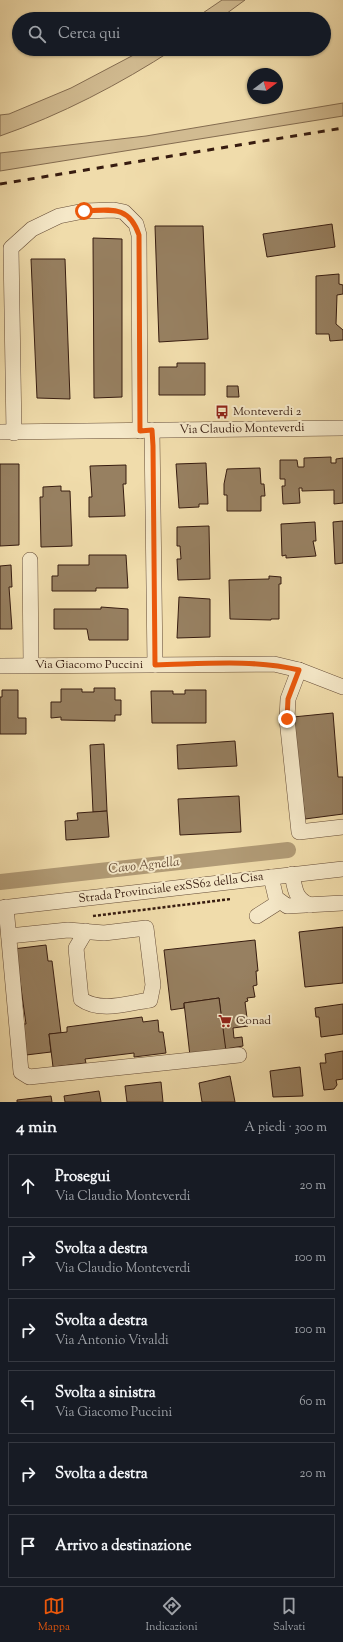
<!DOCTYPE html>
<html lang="it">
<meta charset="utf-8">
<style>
:root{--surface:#171b24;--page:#242831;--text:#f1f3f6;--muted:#9ea1a6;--line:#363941;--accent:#ea580c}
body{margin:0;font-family:"Sorts Mill Goudy",serif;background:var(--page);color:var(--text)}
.compass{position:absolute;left:247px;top:68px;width:36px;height:36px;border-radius:50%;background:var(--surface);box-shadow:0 1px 3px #0004;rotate:74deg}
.stop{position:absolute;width:12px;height:12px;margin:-9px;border:3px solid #ea580c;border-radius:50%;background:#fff}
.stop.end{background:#ea580c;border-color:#fff;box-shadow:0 1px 4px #0008}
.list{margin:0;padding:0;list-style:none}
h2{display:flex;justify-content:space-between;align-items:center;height:52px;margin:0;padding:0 16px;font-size:17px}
h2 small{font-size:13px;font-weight:400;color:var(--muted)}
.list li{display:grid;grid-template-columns:26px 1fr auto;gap:12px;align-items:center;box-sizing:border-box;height:64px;margin:0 8px 8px;padding:0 8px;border:1px solid var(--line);border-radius:0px}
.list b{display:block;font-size:15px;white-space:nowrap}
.list p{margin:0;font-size:13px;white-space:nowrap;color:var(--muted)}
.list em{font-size:13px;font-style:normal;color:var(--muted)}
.icon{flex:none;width:22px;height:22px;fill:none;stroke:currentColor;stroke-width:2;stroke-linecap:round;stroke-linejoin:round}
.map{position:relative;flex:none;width:343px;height:1102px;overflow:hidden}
.search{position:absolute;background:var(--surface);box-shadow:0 1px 3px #0004;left:12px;right:12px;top:12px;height:44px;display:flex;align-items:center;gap:10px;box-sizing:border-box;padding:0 14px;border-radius:22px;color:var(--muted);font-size:15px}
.sheet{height:484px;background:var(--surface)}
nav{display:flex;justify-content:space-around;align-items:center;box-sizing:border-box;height:56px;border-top:1px solid var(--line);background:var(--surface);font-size:11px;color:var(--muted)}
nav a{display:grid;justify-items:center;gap:2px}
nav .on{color:var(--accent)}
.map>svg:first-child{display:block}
.green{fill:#d1bb91;stroke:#846c50}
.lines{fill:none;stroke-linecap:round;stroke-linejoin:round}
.canal{stroke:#b19b76;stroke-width:16}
.building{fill:#978061;stroke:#371c10}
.minor-casing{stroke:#654c37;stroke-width:16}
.path{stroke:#371c10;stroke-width:2.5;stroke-dasharray:3 2;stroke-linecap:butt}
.minor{stroke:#f5e8c8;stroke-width:15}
.rail{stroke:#371c10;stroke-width:3;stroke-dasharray:7 7;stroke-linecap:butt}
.route{stroke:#ea580c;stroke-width:5}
.labels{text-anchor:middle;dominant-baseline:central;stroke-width:4;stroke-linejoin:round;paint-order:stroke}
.poi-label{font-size:12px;fill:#371c10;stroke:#f5e8c8;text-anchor:start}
.street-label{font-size:12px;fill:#371c10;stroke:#f5e8c8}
.water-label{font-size:13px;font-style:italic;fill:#624834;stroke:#f5e8c8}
</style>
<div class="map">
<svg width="343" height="1102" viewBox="0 0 343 1102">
<rect width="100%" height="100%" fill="#f0dcab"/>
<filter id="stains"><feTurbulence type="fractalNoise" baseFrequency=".005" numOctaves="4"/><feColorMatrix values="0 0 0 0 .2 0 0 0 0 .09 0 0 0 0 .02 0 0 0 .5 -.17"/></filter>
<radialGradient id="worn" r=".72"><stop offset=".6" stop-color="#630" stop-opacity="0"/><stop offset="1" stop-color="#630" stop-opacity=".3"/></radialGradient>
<!-- green -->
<g class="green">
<polygon points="222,0 245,0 219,19 194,19"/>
<path d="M145,49H174C120,84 61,115 0,136V115L9,114L71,88Z"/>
<polygon points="343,103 343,116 0,171 0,153 146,136"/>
</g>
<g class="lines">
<!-- canal -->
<polyline class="canal" points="0,882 288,850"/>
</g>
<!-- building -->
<g class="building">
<polygon points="332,224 335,247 267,257 263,234"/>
<polygon points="155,226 203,226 208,339 159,342"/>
<polygon points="93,238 122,239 122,397 94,398"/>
<polygon points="31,259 65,259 70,399 37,398"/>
<polygon points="339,274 339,284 343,285 343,294 337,295 336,324 343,330 343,340 330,341 329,334 316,334 316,276"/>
<polygon points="177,363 205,363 205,395 159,395 159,367 177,367"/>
<polygon points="227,386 238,386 239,397 227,397"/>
<polygon points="331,457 331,463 336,463 336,459 343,458 343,503 334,504 334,490 302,491 302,488 299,488 300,503 283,504 282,486 285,486 285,479 280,479 280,460 297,460 298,467 304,467 304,458"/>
<polygon points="206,463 208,504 199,504 199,507 179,508 176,464"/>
<polygon points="0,464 19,464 19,545 0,546"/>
<polygon points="126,465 126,484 123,484 125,516 89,517 89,497 92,497 90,466"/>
<polygon points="260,468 261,484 264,484 265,496 261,496 261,511 227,511 227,495 224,495 224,484 227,469"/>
<polygon points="61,486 61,491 70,491 72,546 41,547 40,497 43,497 43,487"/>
<polygon points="343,521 343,563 335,564 333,522"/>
<polygon points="315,522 316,541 313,541 316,556 286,558 286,555 282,556 281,524"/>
<polygon points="209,526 210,579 178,580 177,559 181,559 180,546 177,546 177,527"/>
<polygon points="89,555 126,555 128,588 96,588 96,591 52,591 52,576 58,576 58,565 89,565"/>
<polygon points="11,565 12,587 9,587 12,629 0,629 0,566"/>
<polygon points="269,576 281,577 281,584 279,584 279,619 271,619 271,620 230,619 229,580 269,579"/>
<polygon points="179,597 210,599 210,637 177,638"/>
<polygon points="101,607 128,609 128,640 89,640 87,629 54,629 54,609 101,609"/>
<polygon points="94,688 115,688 115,700 121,700 121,715 115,715 115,721 61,720 61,717 51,718 51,702 61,702 61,689 82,689 82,692 94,692"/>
<polygon points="2,690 18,690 18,718 26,718 26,734 0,734 0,697 2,697"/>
<polygon points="185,690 206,690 206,723 152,723 151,691 173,691 173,694 185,694"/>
<polygon points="333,713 338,777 343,777 343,814 305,819 293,717"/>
<polygon points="235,741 237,766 178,769 177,745"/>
<polygon points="104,744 107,811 93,812 90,745"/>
<polygon points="239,796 241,832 180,835 178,799"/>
<polygon points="107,811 109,837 66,840 65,821 78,820 77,813"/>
<polygon points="343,927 343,983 305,987 299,932"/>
<polygon points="255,940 258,971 256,971 257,985 253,986 255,997 247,998 248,1001 245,1002 248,1026 233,1028 234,1038 242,1037 243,1046 225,1049 219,998 184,1003 184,1008 171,1010 164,950"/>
<polygon points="46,945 48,961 52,961 61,1033 49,1034 51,1052 26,1055 22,1024 26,1024 19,974 13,949"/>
<polygon points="219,998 226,1051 190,1056 184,1003"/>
<polygon points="343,1004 343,1034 321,1037 319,1017 316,1017 315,1008"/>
<polygon points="142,1017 143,1022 158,1020 159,1032 163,1032 166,1053 134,1057 134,1053 85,1059 86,1063 53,1067 49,1034 67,1032 67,1027"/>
<polygon points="343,1051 343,1079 336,1080 337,1085 334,1089 324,1090 320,1063 326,1063 325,1054"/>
<polygon points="300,1067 303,1096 273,1097 270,1071"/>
<polygon points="230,1076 235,1102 202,1102 199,1083"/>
<polygon points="161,1082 163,1102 127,1102 125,1086"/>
<polygon points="99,1091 101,1102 65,1102 64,1096"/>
<polygon points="51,1096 52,1102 17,1102 17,1100"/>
</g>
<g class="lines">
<!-- minor casing -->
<g class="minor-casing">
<g id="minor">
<polyline points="152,430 155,665"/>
<polyline points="0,432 343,428"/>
<polyline points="14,433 11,248 32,229 59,216 84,211 114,210 124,212 136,224 139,235 140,431"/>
<polyline points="30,560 31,665"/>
<polyline points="0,666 274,664 299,670 343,687"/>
<polyline points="299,670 288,699 287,719 299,832 343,827"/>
<path d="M292,874C295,889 295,899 310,905"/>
<polyline points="271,877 276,898 287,906 343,903"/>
<polyline points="6,907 21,1072 29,1077 239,1055"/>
<polyline points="0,908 343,869"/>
<polyline points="257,916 279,902"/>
<path d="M9,936L68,930L104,933L146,928L153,985L150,1000C128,1003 100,1013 81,999L76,948L86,931"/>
</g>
</g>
<!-- path -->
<polyline class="path" points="93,916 231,899"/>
<!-- minor -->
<use href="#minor" class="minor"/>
<!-- rail -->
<polyline class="rail" points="0,184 343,128"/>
</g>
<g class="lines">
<!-- route -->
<path class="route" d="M84,211C111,210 129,205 139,235L140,431L152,430L153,446L155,665C203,664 252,659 299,670L288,699L287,719"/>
</g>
<!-- icons -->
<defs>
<g id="bus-bare" transform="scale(1.08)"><path d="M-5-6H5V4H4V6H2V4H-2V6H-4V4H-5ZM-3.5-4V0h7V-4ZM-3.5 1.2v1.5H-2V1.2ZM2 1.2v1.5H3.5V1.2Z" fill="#8f2418" stroke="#f5e8c8" stroke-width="2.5" paint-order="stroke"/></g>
<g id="supermarket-bare" transform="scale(1.08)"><path d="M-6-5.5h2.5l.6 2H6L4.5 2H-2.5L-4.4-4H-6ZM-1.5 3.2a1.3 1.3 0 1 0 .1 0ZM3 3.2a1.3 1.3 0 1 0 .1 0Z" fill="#8f2418" stroke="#f5e8c8" stroke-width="2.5" paint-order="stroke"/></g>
</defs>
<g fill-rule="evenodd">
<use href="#bus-bare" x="222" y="412"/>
<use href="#supermarket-bare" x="225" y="1021"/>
</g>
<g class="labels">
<!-- poi labels -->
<g class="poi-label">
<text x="233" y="412">Monteverdi 2</text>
<text x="236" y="1021">Conad</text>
</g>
<!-- street labels -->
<g class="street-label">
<text transform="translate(242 429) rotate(-1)">Via Claudio Monteverdi</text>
<text x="89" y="665">Via Giacomo Puccini</text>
<text transform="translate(171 888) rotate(-7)">Strada Provinciale exSS62 della Cisa</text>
</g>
<!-- water labels -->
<g class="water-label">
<text transform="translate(144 866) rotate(-6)">Cavo Agnella</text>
</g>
</g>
<rect width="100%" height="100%" filter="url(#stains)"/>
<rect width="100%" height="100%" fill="url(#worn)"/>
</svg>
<svg class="compass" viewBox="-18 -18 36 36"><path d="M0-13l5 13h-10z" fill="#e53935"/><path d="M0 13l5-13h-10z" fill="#9ea1a6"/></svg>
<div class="stop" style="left:84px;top:211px"></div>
<div class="stop end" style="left:287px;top:719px"></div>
<div class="search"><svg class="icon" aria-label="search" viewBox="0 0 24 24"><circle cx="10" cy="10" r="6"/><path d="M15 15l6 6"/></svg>Cerca qui</div>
</div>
<section class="sheet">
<h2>4 min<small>A piedi · 300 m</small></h2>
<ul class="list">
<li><svg class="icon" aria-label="ahead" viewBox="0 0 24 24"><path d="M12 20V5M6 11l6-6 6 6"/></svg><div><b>Prosegui</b><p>Via Claudio Monteverdi</p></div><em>20 m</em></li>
<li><svg class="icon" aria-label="right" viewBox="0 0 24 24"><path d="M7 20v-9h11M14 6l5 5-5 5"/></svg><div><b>Svolta a destra</b><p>Via Claudio Monteverdi</p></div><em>100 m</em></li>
<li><svg class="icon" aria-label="right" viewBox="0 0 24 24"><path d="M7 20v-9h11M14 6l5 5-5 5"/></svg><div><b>Svolta a destra</b><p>Via Antonio Vivaldi</p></div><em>100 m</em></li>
<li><svg class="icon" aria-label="left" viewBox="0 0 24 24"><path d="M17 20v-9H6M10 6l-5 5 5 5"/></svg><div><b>Svolta a sinistra</b><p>Via Giacomo Puccini</p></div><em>60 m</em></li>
<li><svg class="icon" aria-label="right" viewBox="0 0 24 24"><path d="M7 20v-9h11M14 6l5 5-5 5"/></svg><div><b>Svolta a destra</b></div><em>20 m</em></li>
<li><svg class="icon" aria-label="arrive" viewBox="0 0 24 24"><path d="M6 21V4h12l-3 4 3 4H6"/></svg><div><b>Arrivo a destinazione</b></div></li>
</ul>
</section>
<nav>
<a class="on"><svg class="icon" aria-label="map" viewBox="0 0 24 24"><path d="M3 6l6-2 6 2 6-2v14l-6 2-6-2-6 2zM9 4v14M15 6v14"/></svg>Mappa</a>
<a><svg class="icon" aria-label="directions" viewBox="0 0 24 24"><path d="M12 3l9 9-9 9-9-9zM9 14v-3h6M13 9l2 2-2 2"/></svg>Indicazioni</a>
<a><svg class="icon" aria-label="saved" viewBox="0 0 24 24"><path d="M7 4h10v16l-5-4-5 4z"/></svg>Salvati</a>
</nav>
